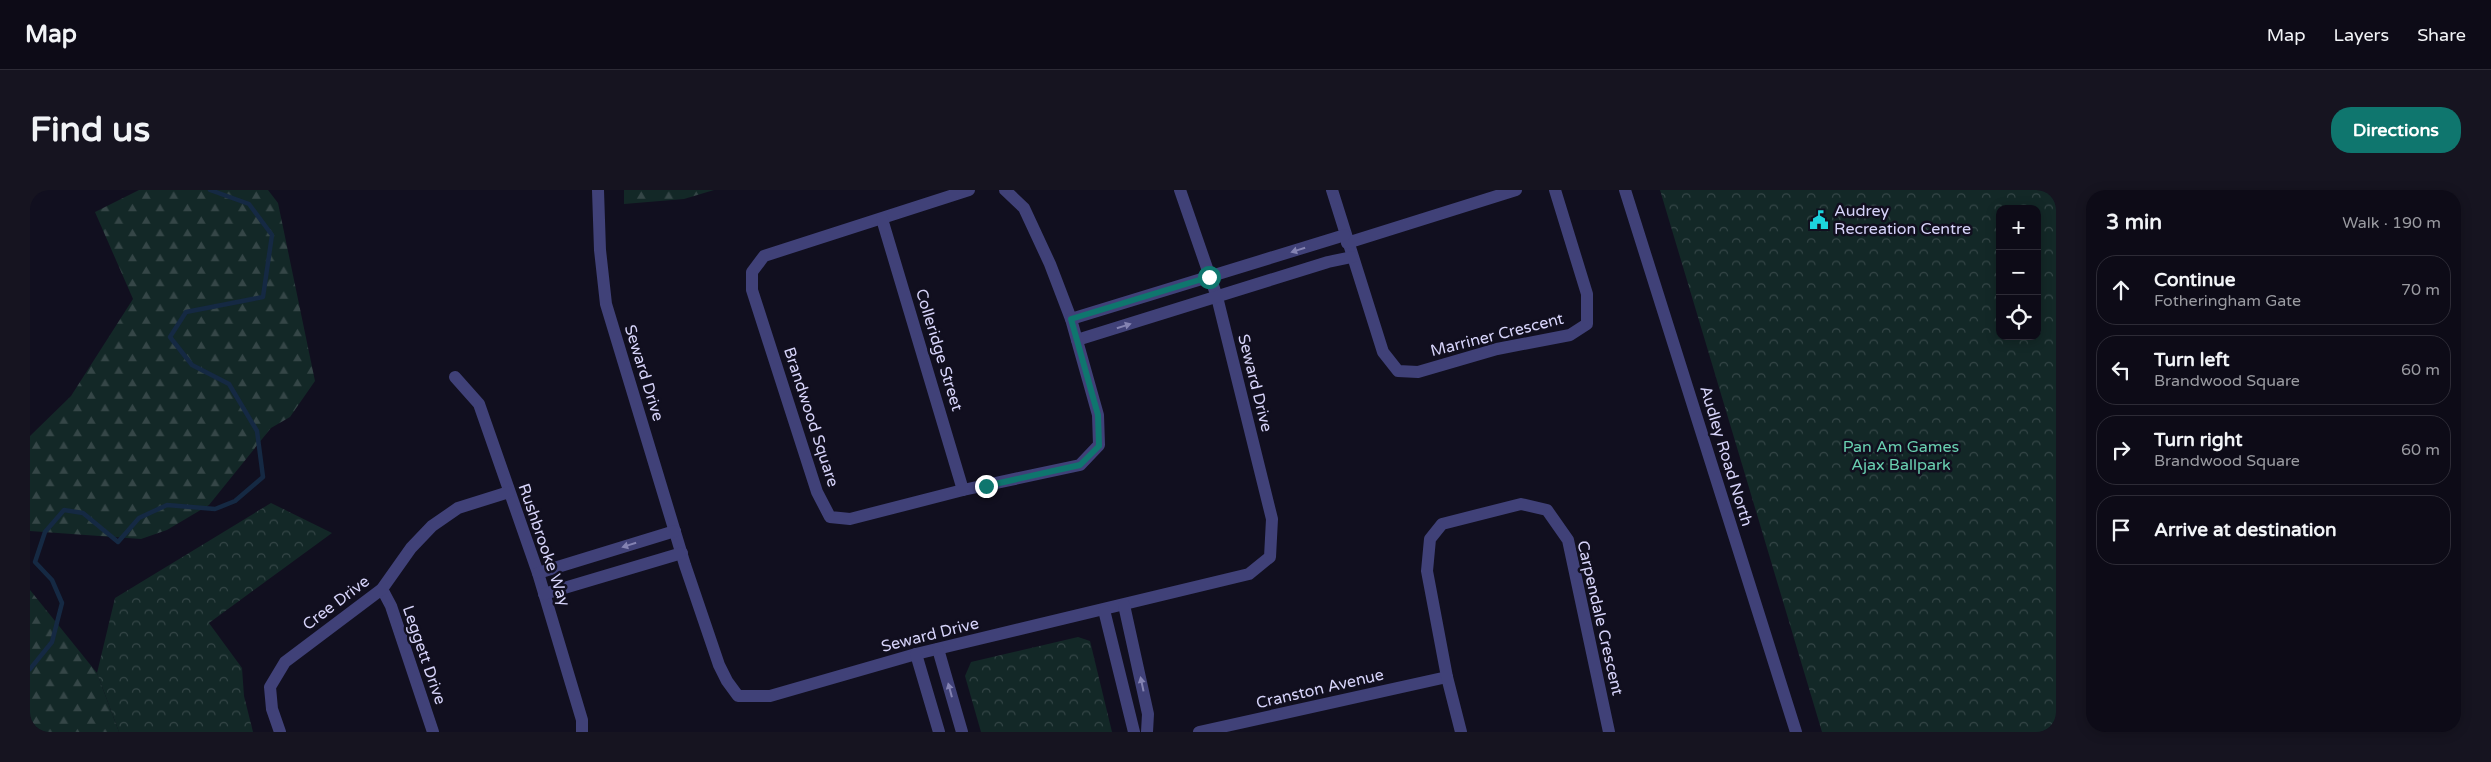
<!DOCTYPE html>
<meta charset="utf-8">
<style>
:root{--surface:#0d0b17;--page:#161420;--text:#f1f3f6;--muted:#9a9ba1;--line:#2d2b36;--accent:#0f766e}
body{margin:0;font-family:"Varela Round",sans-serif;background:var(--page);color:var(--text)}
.controls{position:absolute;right:15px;top:15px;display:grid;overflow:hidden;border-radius:10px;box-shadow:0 2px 12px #0003}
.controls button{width:45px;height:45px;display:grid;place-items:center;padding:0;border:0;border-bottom:1px solid var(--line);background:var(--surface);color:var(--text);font:25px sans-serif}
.stop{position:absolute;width:15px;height:15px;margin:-11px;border:4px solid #0f766e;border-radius:50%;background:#fff}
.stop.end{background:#0f766e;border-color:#fff;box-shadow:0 1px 5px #0008}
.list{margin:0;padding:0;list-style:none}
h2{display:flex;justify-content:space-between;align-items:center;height:65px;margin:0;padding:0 20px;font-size:21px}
h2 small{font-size:16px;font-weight:400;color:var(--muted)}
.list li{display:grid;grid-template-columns:32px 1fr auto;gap:15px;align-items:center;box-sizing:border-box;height:70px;margin:0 10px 10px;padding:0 10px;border:1px solid var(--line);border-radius:20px}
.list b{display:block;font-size:19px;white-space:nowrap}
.list p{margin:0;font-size:16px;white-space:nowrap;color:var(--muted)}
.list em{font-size:16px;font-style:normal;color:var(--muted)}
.icon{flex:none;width:28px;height:28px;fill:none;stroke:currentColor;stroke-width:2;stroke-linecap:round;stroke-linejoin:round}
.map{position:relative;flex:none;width:2026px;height:542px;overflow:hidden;border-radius:20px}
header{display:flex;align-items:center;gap:30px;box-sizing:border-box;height:70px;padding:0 25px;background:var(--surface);border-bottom:1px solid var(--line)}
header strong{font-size:24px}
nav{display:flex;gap:28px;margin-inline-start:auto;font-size:18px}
.intro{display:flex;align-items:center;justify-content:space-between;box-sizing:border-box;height:120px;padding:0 30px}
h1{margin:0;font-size:35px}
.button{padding:12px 22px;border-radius:20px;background:var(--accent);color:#fff;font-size:18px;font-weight:700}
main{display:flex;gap:30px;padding:0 30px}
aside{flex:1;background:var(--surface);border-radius:20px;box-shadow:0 2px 12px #0003}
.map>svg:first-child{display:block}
.forest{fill:url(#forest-firs)}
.park{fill:url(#park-crowns);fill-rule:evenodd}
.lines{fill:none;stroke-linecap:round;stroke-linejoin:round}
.stream{stroke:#152943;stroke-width:4.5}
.minor{stroke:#404178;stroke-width:12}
.oneway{fill:#8483b2}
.route{stroke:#0f766e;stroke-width:6}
.labels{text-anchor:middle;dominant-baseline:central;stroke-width:5;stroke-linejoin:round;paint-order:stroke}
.poi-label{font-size:16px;fill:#d6d3f9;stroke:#110f1f;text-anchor:start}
.street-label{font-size:16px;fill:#d6d3f9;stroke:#110f1f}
.park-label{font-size:16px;fill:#69d0b1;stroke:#110f1f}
</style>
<header>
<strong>Map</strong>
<nav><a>Map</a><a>Layers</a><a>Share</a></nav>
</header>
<div class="intro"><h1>Find us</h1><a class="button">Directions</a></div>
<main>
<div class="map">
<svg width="2026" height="542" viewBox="0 0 2026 542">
<defs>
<pattern id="forest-firs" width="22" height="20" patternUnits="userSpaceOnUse" patternTransform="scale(1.25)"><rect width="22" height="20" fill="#132827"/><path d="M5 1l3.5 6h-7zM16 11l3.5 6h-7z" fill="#354647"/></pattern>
<pattern id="park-crowns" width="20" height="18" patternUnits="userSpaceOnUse" patternTransform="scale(1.25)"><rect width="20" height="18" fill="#132827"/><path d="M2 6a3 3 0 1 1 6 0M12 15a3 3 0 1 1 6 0" fill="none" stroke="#354647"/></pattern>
</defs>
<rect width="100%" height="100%" fill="#110f1f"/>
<!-- forest -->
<g class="forest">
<polygon points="109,0 238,0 248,13 285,191 260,227 241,238 179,315 137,340 111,349 0,341 0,246 41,206 103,109 65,22"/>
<polygon points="594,0 684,0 654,9 594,14"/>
<polygon points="0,400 67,483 89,542 0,542"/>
</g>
<!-- park -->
<g class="park">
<path d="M1630,0H2026V542H1792ZM1970,19H2007V146H1970Z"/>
<polygon points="241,313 302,343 179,433 212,478 214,506 223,542 89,542 67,483 85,408"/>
<polygon points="1048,447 1060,451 1082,542 951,542 935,486 941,472"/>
</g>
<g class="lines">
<!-- stream -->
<polyline class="stream" points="0,479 22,452 32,413 22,390 5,372 15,342 34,320 53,323 88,352 109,328 137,315 185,319 205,311 233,287 227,241 199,194 162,175 140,147 156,122 233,107 242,45 219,14 180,0"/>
<!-- minor -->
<g class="minor">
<polyline points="568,0 570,60 576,114 655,375 689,475 697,491 708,506 740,506 886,464 1219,384 1240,367 1242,329 1187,107 1150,0"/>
<polyline points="939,0 734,66 722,82 722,100 787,302 800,327 820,329 933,300 1050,275 1069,255 1068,225 1041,129 1020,74 994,18 975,0"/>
<polyline points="1302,0 1353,162 1368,181 1388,182 1467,159 1540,145 1557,134 1557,104 1525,0"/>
<polyline points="1595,0 1766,542"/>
<polyline points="852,29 933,300"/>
<polyline points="1317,53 1486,0"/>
<polyline points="1041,129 1315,45"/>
<polyline points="1047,150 1298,72 1322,67"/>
<polyline points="425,187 449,214 508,383 552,530 552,542"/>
<polyline points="508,383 645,341"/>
<polyline points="352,399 361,416 403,542"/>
<polyline points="514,404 652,363"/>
<polyline points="1094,415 1118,524 1117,542"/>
<polyline points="1074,420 1104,542"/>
<polyline points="908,459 932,542"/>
<polyline points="886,464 909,542"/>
<polyline points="250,542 242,519 240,497 255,472 352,399 381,358 402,336 428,318 479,302"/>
<polyline points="1169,542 1417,487"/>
<polyline points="1431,542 1417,487 1397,381 1400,349 1412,334 1491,314 1517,320 1538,350 1579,542"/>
</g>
</g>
<!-- one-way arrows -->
<defs><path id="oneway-solid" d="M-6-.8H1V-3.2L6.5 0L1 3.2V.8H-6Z" transform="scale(1.25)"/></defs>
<g class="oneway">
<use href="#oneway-solid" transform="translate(1268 60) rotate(163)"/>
<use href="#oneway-solid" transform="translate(1094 136) rotate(-17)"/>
<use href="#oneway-solid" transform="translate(599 355) rotate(163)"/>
<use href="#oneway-solid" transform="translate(1112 494) rotate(-102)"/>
<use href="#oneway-solid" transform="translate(920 500) rotate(-105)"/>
</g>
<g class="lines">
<!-- route -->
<polyline class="route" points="956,296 1050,275 1069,256 1068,225 1041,129 1179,87"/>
</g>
<!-- icons -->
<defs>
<g id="civic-bare" transform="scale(1.5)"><path d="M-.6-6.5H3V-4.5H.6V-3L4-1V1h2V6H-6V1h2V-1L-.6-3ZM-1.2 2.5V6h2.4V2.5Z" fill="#1cd3dd" stroke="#110f1f" stroke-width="2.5" paint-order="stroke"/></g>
</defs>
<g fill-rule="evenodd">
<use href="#civic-bare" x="1789" y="30"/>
</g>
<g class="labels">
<!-- poi labels -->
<g class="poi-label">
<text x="1804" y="21">Audrey<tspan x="1804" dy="18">Recreation Centre</tspan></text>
</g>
<!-- street labels -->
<g class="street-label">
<text transform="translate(1467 145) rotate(-14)">Marriner Crescent</text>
<text transform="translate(909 160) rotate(73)">Colleridge Street</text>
<text transform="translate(614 183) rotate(73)">Seward Drive</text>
<text transform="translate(1225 193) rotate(76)">Seward Drive</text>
<text transform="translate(781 227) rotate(72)">Brandwood Square</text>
<text transform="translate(1696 266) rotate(73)">Audley Road North</text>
<text transform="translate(514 355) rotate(71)">Rushbrooke Way</text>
<text transform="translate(306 413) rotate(-37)">Cree Drive</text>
<text transform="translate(1570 428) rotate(77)">Carpendale Crescent</text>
<text transform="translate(900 445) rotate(-14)">Seward Drive</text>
<text transform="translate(394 465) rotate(71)">Leggett Drive</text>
<text transform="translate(1290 499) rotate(-13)">Cranston Avenue</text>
</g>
<!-- park labels -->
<g class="park-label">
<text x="1871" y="257">Pan Am Games<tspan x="1871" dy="18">Ajax Ballpark</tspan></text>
</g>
</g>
</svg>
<div class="controls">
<button>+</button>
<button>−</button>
<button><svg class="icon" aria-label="locate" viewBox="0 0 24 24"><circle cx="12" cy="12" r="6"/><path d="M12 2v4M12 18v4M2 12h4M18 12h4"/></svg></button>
</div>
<div class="stop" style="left:1179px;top:87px"></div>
<div class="stop end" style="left:956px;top:296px"></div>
</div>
<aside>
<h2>3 min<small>Walk · 190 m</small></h2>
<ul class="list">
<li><svg class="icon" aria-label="ahead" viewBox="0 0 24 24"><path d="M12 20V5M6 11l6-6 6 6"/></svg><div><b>Continue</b><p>Fotheringham Gate</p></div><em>70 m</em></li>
<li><svg class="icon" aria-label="left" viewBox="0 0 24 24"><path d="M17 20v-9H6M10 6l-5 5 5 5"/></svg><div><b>Turn left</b><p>Brandwood Square</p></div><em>60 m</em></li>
<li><svg class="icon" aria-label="right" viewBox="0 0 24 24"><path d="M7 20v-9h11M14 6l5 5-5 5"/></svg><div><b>Turn right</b><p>Brandwood Square</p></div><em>60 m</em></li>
<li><svg class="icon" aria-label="arrive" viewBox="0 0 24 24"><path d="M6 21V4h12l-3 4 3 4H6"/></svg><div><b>Arrive at destination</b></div></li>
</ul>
</aside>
</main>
